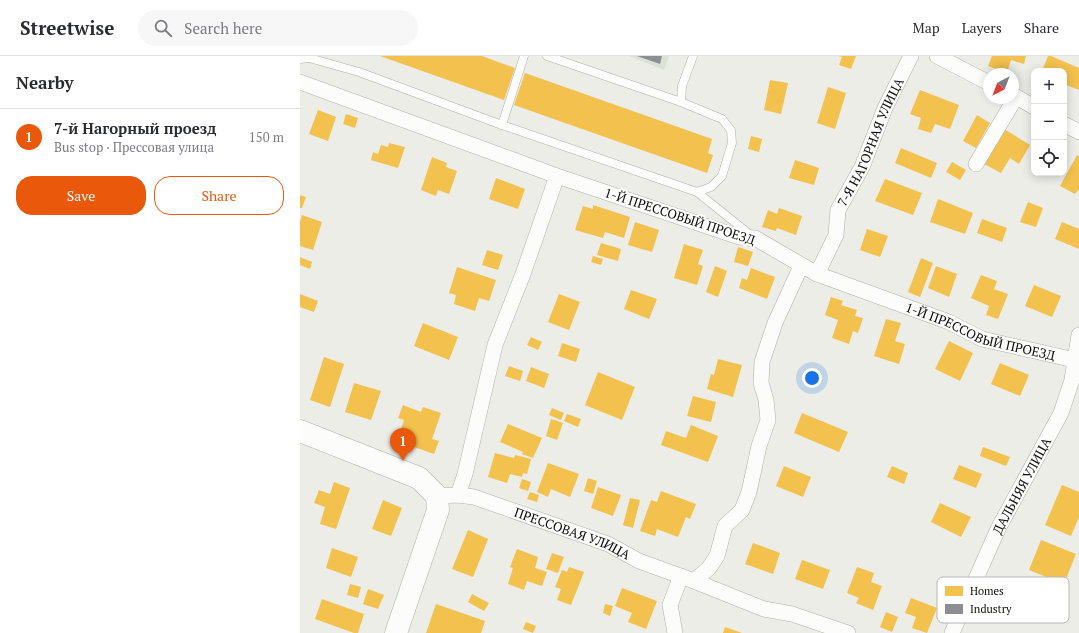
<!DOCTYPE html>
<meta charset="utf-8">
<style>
:root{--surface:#fff;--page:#f7f7f7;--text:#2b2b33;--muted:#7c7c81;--line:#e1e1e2;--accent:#ea580c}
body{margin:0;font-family:"PT Serif",serif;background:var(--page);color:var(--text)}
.controls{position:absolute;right:12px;top:12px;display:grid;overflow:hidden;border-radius:8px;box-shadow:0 2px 10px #0003}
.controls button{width:36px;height:36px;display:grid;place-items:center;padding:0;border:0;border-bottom:1px solid var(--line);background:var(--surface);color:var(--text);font:20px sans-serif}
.compass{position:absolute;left:683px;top:12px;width:36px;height:36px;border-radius:50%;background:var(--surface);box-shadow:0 2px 10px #0003;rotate:222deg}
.you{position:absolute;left:512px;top:322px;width:14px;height:14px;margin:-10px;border:3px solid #fff;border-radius:50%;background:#1a73e8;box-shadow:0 0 0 6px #1a73e833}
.badge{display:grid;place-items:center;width:26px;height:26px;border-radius:50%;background:var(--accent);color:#fff;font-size:13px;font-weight:700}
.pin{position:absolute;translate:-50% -33px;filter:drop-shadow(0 1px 2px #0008)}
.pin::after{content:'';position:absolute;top:21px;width:14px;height:12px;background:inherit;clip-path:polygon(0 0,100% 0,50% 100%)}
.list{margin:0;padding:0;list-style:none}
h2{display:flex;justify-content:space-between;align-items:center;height:52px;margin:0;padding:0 16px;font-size:17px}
h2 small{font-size:13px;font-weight:400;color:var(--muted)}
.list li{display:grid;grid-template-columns:26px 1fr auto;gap:12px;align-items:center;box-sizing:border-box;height:56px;padding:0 16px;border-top:1px solid var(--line)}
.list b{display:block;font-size:15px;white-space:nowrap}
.list p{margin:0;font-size:13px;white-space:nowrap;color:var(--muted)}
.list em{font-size:13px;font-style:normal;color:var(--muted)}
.actions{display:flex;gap:8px;padding:12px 16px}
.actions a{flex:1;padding:9px 0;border:1px solid var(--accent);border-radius:16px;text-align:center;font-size:14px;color:var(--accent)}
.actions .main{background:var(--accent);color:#fff}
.icon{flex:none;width:22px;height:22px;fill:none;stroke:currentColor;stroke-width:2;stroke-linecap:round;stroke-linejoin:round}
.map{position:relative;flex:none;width:779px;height:577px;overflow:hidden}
header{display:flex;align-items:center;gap:24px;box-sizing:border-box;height:56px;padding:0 20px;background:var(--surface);border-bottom:1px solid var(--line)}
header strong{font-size:19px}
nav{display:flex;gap:22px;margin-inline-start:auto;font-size:14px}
.search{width:280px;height:36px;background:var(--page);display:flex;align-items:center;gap:10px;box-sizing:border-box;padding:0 14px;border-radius:22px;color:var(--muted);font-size:15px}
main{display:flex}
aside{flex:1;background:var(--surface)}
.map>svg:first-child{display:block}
.built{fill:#dde0d4}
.homes{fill:#f2c14e}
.industry{fill:#8d8d92}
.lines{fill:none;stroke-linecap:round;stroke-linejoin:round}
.lane-casing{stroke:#afb0ac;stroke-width:9}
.street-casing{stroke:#afb0ac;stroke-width:16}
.secondary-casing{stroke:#afb0ac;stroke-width:23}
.lane{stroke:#fcfcfb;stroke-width:8}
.street{stroke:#fcfcfb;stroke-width:15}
.secondary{stroke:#fcfcfb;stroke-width:22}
.labels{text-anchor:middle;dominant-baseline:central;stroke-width:4;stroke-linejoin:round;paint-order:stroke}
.street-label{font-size:13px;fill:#0d0e0a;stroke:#fff}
.key{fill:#fff;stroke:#b6b7b6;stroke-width:1}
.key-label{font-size:11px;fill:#0d0e0a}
</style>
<header>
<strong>Streetwise</strong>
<div class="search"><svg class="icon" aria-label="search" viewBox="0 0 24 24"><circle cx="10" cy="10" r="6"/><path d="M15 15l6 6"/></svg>Search here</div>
<nav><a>Map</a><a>Layers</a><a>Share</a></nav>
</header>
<main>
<aside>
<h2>Nearby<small></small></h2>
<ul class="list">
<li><span class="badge">1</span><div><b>7-й Нагорный проезд</b><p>Bus stop · Прессовая улица</p></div><em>150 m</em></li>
</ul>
<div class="actions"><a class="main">Save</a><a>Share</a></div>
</aside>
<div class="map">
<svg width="779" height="577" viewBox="0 0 779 577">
<rect width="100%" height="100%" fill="#ecede7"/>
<!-- built -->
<polygon class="built" points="329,0 369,0 364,14"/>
<!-- homes -->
<g class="homes">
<polygon points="80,0 182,0 215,12 204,44"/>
<polygon points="538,0 556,0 551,13 539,9 542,1"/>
<polygon points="692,0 726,0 724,8 711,4 707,17 688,10"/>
<polygon points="748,0 751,0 779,12 779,34 764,28 764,15 742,15"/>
<polygon points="225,17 412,83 408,97 413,99 407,117 214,49"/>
<polygon points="470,24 488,27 481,58 464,54"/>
<polygon points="528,31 546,37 535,73 517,67"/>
<polygon points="620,34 659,49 650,73 635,68 631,77 618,73 621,62 610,58"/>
<polygon points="18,54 36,61 28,85 9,78"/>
<polygon points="46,58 58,62 55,72 43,68"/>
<polygon points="677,59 690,67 676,92 663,85"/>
<polygon points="704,73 730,89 719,108 710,102 701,117 684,108"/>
<polygon points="451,80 462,83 459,96 448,93"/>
<polygon points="89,87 105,91 98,112 71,104 73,96 78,98 81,89 88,91"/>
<polygon points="601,92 637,107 631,122 595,107"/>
<polygon points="777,99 779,100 779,135 778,134 775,138 760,130"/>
<polygon points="132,101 147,107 146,111 157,115 149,138 138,134 136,140 121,134"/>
<polygon points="495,104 519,112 514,129 489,122"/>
<polygon points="652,106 666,114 660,124 646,116"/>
<polygon points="196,122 225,133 218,153 189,143"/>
<polygon points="585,123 622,137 613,159 575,145"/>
<polygon points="0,139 6,141 2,152 0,152"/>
<polygon points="638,143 673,157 665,178 630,166"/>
<polygon points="728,146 743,152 736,171 720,166"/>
<polygon points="293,149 330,161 324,182 305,176 303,182 275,174 283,150 293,153"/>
<polygon points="479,152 502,160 496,179 477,172 476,175 462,171 468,154 477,158"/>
<polygon points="2,159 22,166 13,194 0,190 0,166"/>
<polygon points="682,163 707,172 702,186 677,177"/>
<polygon points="335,166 359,174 352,196 328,189"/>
<polygon points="762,166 779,173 779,193 755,183"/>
<polygon points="567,173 588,180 580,201 560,194"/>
<polygon points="301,187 321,193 318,205 297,199"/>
<polygon points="384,188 403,194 398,208 403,210 397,229 374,222"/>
<polygon points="438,191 453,196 448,210 434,206"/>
<polygon points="187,194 203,199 198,214 182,209"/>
<polygon points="293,200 303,203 301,209 291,206"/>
<polygon points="0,201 12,206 10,213 0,209"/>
<polygon points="621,202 633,207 620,241 608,236"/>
<polygon points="415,210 427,215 418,241 406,236"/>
<polygon points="636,210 657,218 649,241 628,232"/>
<polygon points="157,211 196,224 189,245 179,242 175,255 154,248 156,239 149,237"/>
<polygon points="451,212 475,221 467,243 439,232 442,222 447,224"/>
<polygon points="681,219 697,225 694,233 708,238 698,263 686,259 689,250 671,242"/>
<polygon points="734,229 761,240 752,261 725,250"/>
<polygon points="331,234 357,243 349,263 324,253"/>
<polygon points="0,238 18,245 14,256 0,251"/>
<polygon points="259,238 280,246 269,274 248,266"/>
<polygon points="531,241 543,245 541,249 557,254 555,260 563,262 558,277 553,275 549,288 532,282 538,264 525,259"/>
<polygon points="586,263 601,267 595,285 605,288 599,308 574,300"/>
<polygon points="123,267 158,281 149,304 114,290"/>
<polygon points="231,281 242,286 238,294 227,289"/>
<polygon points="649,285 673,297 660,325 635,313"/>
<polygon points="262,287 280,293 276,306 258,300"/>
<polygon points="24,301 44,308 30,351 10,344"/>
<polygon points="418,303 442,309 433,341 407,333 411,318 414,319"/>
<polygon points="700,307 729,319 720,340 691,328"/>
<polygon points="209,310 223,315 220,325 205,320"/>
<polygon points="231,311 249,318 244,332 226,325"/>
<polygon points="298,316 335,331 322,364 285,349"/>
<polygon points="54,327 81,335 71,364 45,356"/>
<polygon points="393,340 416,346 411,366 387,360"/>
<polygon points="103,349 121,356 123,351 141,357 132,383 139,385 134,398 97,385 104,364 98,362"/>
<polygon points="252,352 264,357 261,364 249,359"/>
<polygon points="502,357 548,376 539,396 494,377"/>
<polygon points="267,358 281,363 278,371 264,365"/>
<polygon points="251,363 263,367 257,384 246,380"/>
<polygon points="208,368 242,382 233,402 222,398 223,396 200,386"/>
<polygon points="391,369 418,380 408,406 361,389 366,375 386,382"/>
<polygon points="683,391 710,401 706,410 680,400"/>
<polygon points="195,397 214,402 215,399 231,403 227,418 223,417 222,421 210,418 207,427 188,421"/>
<polygon points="248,407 279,418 270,441 251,433 248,441 237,436"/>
<polygon points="659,409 682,418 676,432 653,423"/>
<polygon points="484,410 511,421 503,441 476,430"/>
<polygon points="592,410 608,417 604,428 587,421"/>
<polygon points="288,422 297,425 293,438 284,435"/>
<polygon points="222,423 231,426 228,435 219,432"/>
<polygon points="34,426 50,432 36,473 20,468 25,451 14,447 19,434 30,438"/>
<polygon points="762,429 779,436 779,461 771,480 745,469"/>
<polygon points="298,431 321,439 313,460 291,452"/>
<polygon points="361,435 396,448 390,463 386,461 378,481 357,473 355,480 340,475 351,444 357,446"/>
<polygon points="230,436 239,439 237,446 227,443"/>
<polygon points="330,442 340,444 333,472 323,469"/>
<polygon points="83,444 102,452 91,480 72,473"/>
<polygon points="640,447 671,461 661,481 631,466"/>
<polygon points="168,474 188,483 173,521 152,513"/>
<polygon points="741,484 776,498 764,528 729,514"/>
<polygon points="453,487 480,497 473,518 445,508"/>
<polygon points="32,492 58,501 51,521 26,512"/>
<polygon points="217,493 238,501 235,512 247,516 242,530 227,525 224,534 208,528 213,512 210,511"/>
<polygon points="252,497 264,501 258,517 246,513"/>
<polygon points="502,504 530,514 523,533 495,523"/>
<polygon points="269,511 284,516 271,549 257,544 261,533 255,531 262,514 267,516"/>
<polygon points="557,511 574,517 571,526 582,530 573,554 556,547 559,542 547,537"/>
<polygon points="50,528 61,531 58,542 47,539"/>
<polygon points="322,532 357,545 346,573 328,566 332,557 315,550"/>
<polygon points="68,533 84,539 78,553 63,548"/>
<polygon points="172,538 189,547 184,555 168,546"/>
<polygon points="611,542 637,552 627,577 612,572 616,561 605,557"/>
<polygon points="22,543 64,558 58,577 54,577 15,563"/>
<polygon points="136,548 185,565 181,577 126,577"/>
<polygon points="305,548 313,550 310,560 303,557"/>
<polygon points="586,556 598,561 592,576 580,571"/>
<polygon points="226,566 236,570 233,577 223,573"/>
<polygon points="425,571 442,577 423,577"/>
</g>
<!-- industry -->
<polygon class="industry" points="337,0 362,0 360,8"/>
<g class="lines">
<!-- lane casing -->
<g class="lane-casing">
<g id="lane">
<polyline points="224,0 202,69 397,136 411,131 422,120 432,87 431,74 422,63 381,46 247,0"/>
<polyline points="9,2 59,16 202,69"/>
<polyline points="0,3 9,2 10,0"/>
<polyline points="381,46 382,30 393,0"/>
<polyline points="397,136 453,181"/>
</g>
</g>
<!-- street casing -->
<g class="street-casing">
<g id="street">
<polyline points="637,0 689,27"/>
<path id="s1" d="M0,26L257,120L439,181L455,182L517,218L649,266L682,283L779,305"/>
<polyline points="713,39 734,51"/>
<polyline points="764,68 779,76"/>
<polyline points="676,108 716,41"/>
<path id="s2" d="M517,218L536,179L538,154L562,111L585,52L611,0"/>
<polyline points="158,439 165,418 195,289 223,218 257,120"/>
<path id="s3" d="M137,440L158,439L174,441L308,488L339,505L394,525L464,553L492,558L548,577"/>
<polyline points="394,525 409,512 417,500 425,470 442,454 449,436 459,390 468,364 466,344 461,327 462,306 475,267 501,210"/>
<polyline points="375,577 370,549 381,520"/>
<path id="s4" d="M652,577L698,473L761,357L772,324L779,279"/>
</g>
</g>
<!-- secondary casing -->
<g class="secondary-casing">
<polyline id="secondary" points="0,375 119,422 137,440 138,454 96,577"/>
</g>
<!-- lane -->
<use href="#lane" class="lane"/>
<!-- street -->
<use href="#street" class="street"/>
<!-- secondary -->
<use href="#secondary" class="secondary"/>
</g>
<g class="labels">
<!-- street labels -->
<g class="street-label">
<text stroke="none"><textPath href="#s2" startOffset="144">7-Я НАГОРНАЯ УЛИЦА</textPath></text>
<text transform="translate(380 160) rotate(18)">1-Й ПРЕССОВЫЙ ПРОЕЗД</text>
<text stroke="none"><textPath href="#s1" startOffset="727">1-Й ПРЕССОВЫЙ ПРОЕЗД</textPath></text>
<text stroke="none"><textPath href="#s4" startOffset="163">ДАЛЬНЯЯ УЛИЦА</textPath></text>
<text stroke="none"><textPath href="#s3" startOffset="142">ПРЕССОВАЯ УЛИЦА</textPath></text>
</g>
</g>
<!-- legend -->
<rect x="637" y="521" width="132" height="46" rx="6" class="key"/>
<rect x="645" y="530" width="18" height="10" fill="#f2c14e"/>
<rect x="645" y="548" width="18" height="10" fill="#8d8d92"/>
<g class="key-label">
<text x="670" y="539">Homes</text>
<text x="670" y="557">Industry</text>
</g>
</svg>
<div class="controls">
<button>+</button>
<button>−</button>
<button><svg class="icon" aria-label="locate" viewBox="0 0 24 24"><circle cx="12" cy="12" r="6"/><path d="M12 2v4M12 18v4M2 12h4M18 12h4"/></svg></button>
</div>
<svg class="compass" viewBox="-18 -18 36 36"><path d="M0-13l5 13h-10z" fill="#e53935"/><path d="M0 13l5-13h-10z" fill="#7c7c81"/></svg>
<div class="you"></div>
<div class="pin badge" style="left:103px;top:405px">1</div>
</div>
</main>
